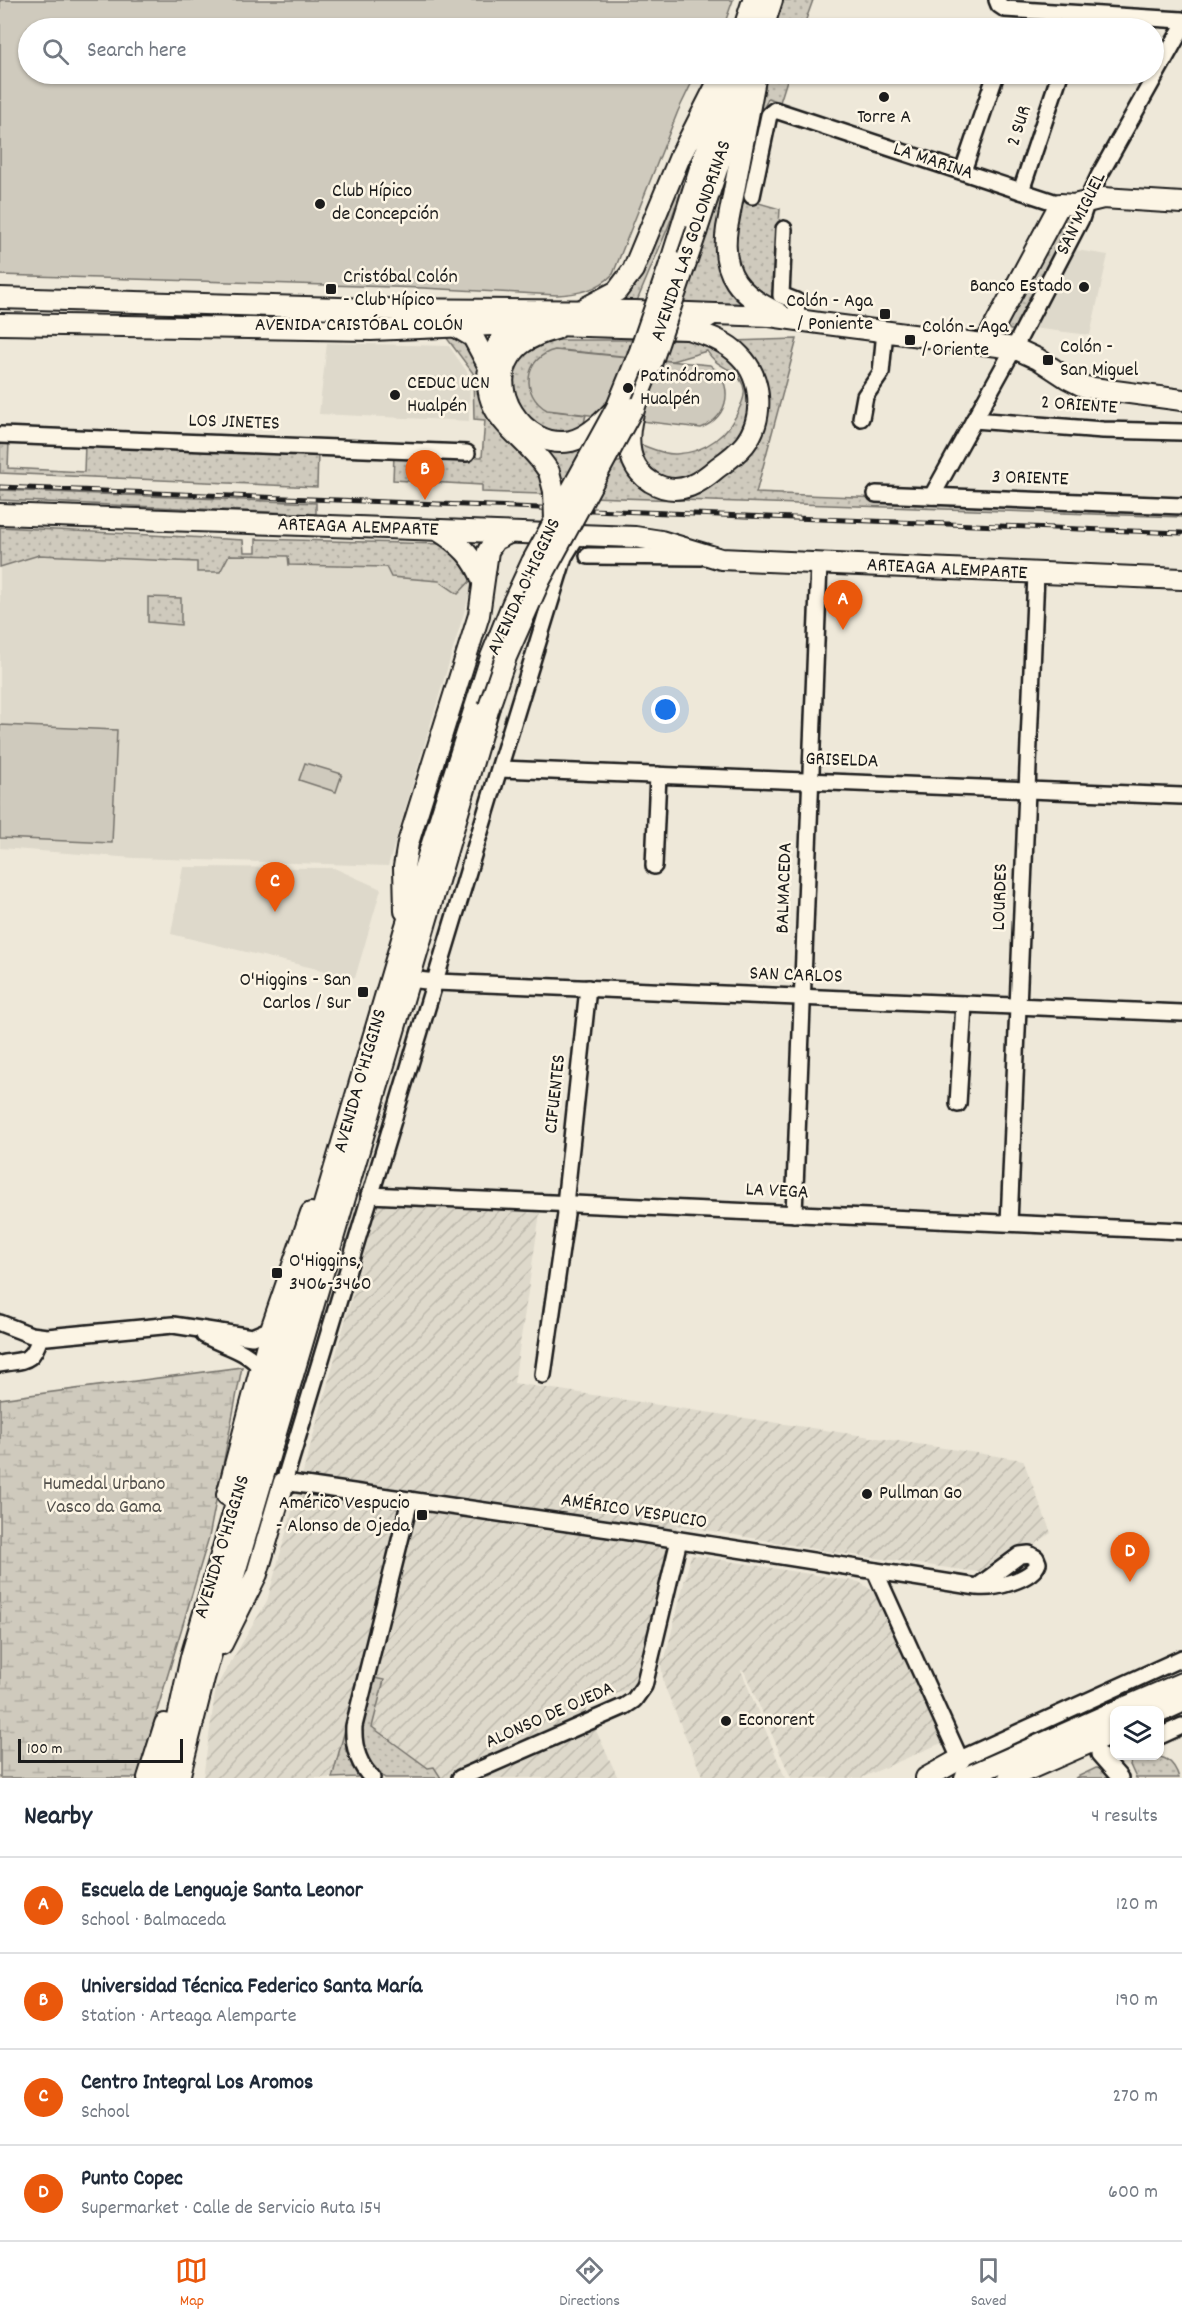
<!DOCTYPE html>
<meta charset="utf-8">
<style>
:root{--surface:#fff;--page:#f6f6f7;--text:#1f2937;--muted:#747a83;--line:#e0e1e3;--accent:#ea580c}
body{margin:0;font-family:Dekko,sans-serif;background:var(--page);color:var(--text)}
.controls{position:absolute;right:18px;bottom:18px;display:grid;overflow:hidden;border-radius:12px;box-shadow:0 2px 4px #0004}
.controls button{width:54px;height:54px;display:grid;place-items:center;padding:0;border:0;border-bottom:2px solid var(--line);background:var(--surface);color:var(--text);font:30px sans-serif}
.scale{position:absolute;left:18px;bottom:15px;width:165px;box-sizing:border-box;padding-left:6px;border:3px solid #1c1c1c;border-top:0;font-size:16px;line-height:21px;white-space:nowrap;color:#1c1c1c;-webkit-text-stroke:4px #fcf5e5;paint-order:stroke}
.you{position:absolute;left:666px;top:710px;width:21px;height:21px;margin:-15px;border:4px solid #fff;border-radius:50%;background:#1a73e8;box-shadow:0 0 0 9px #1a73e833}
.badge{display:grid;place-items:center;width:39px;height:39px;border-radius:50%;background:var(--accent);color:#fff;font-size:20px;font-weight:700}
.pin{position:absolute;translate:-50% -50px;filter:drop-shadow(0 2px 3px #0008)}
.pin::after{content:'';position:absolute;top:32px;width:21px;height:18px;background:inherit;clip-path:polygon(0 0,100% 0,50% 100%)}
.list{margin:0;padding:0;list-style:none}
h2{display:flex;justify-content:space-between;align-items:center;height:78px;margin:0;padding:0 24px;font-size:26px}
h2 small{font-size:20px;font-weight:400;color:var(--muted)}
.list li{display:grid;grid-template-columns:39px 1fr auto;gap:18px;align-items:center;box-sizing:border-box;height:96px;padding:0 24px;border-top:2px solid var(--line)}
.list b{display:block;font-size:22px;white-space:nowrap}
.list p{margin:0;font-size:20px;white-space:nowrap;color:var(--muted)}
.list em{font-size:20px;font-style:normal;color:var(--muted)}
.icon{flex:none;width:33px;height:33px;fill:none;stroke:currentColor;stroke-width:2;stroke-linecap:round;stroke-linejoin:round}
.map{position:relative;flex:none;width:1182px;height:1778px;overflow:hidden}
.search{position:absolute;background:var(--surface);box-shadow:0 2px 4px #0004;left:18px;right:18px;top:18px;height:66px;display:flex;align-items:center;gap:15px;box-sizing:border-box;padding:0 21px;border-radius:33px;color:var(--muted);font-size:22px}
.sheet{height:462px;background:var(--surface)}
nav{display:flex;justify-content:space-around;align-items:center;box-sizing:border-box;height:84px;border-top:2px solid var(--line);background:var(--surface);font-size:16px;color:var(--muted)}
nav a{display:grid;justify-items:center;gap:3px}
nav .on{color:var(--accent)}
.map>svg:first-child{display:block}
.built{fill:#ded9cb}
.industrial{fill:url(#industrial-furrows)}
.green{fill:url(#green-dots);stroke:#76736c;stroke-width:1.5}
.wetland{fill:url(#wetland-marsh);stroke:#76736c;stroke-width:1.5}
.pitch{fill:#cfcabd;stroke:#76736c;stroke-width:1.5}
.lines{fill:none;stroke-linecap:round;stroke-linejoin:round}
.minor-casing{stroke:#1c1c1c;stroke-width:20}
.major-casing{stroke:#1c1c1c;stroke-width:24}
.minor{stroke:#fcf5e5;stroke-width:15}
.major{stroke:#fcf5e5;stroke-width:20}
.rail-casing{stroke:#1c1c1c;stroke-width:5}
.rail{stroke:#fcf5e5;stroke-width:3;stroke-dasharray:9;stroke-linecap:butt}
.major-bridge-casing{stroke:#1c1c1c;stroke-width:24;stroke-linecap:butt}
.major-bridge{stroke:#fcf5e5;stroke-width:20}
.poi-dot{fill:#1c1c1c;stroke:#fcf5e5;stroke-width:2}
.labels{text-anchor:middle;dominant-baseline:central;stroke-width:5;stroke-linejoin:round;paint-order:stroke}
.poi-label{font-size:20px;fill:#1c1c1c;stroke:#fcf5e5;text-anchor:start}
.street-label{font-size:20px;fill:#1c1c1c;stroke:#fcf5e5}
.park-label{font-size:20px;fill:#52504c;stroke:#fcf5e5}
</style>
<div class="map">
<svg width="1182" height="1778" viewBox="0 0 1182 1778">
<defs>
<pattern id="industrial-furrows" width="10" height="10" patternUnits="userSpaceOnUse" patternTransform="scale(1.5)"><rect width="10" height="10" fill="#ded9cb"/><path d="M-1 1l2-2M0 10L10 0M9 11l2-2" fill="none" stroke="#bebaae"/></pattern>
<pattern id="green-dots" width="8" height="8" patternUnits="userSpaceOnUse" patternTransform="scale(1.5)"><rect width="8" height="8" fill="#cfcabd"/><path d="M2 2h.1M6 6h.1" fill="none" stroke="#b1ada2" stroke-width="1.8" stroke-linecap="round"/></pattern>
<pattern id="wetland-marsh" width="20" height="14" patternUnits="userSpaceOnUse" patternTransform="scale(1.5)"><rect width="20" height="14" fill="#cfcabd"/><path d="M1 5h8M5 5V1M11 12h8M15 12V8" fill="none" stroke="#b1ada2"/></pattern>
</defs>
<rect width="100%" height="100%" fill="#eee8d9"/>
<filter id="ink" filterUnits="userSpaceOnUse"><feTurbulence type="fractalNoise" baseFrequency=".0167" numOctaves="2"/><feDisplacementMap in="SourceGraphic" scale="12" xChannelSelector="R" yChannelSelector="G"/><feConvolveMatrix kernelMatrix="1 2 1 2 8 2 1 2 1" color-interpolation-filters="sRGB"/></filter>
<g filter="url(#ink)">
<!-- built -->
<g class="built">
<polygon points="1070,249 1108,255 1090,335 1032,328"/>
<polygon points="327,343 449,346 470,376 469,421 319,414"/>
<polygon points="0,527 243,540 244,552 256,552 256,539 441,544 475,576 388,866 134,858 0,848"/>
<polygon points="183,867 334,868 381,889 355,978 171,934"/>
</g>
<!-- industrial -->
<g class="industrial">
<polygon points="378,1204 540,1213 514,1383 1023,1460 1051,1533 992,1574 832,1552 677,1525 645,1673 631,1688 585,1707 618,1778 203,1778 216,1687 267,1601"/>
<polygon points="691,1555 859,1582 873,1591 946,1741 861,1778 791,1778 744,1671 741,1670 785,1778 703,1778 664,1685 660,1658 665,1658"/>
</g>
<!-- green -->
<g class="green">
<polygon points="782,0 813,0 803,28 773,28"/>
<polygon points="765,74 789,74 780,102 768,98 761,117 748,200 780,209 774,302 756,294 736,271 732,243"/>
<polygon points="709,114 669,225 637,301 617,298"/>
<polygon points="740,124 719,248 745,304 683,303"/>
<polygon points="1068,213 1072,215 1073,220 1016,330 1010,330 1004,322 1061,216"/>
<polygon points="440,329 466,339 532,457 545,486 542,494 482,492 482,485 393,480 394,455 482,457 485,420 474,419 473,373"/>
<polygon points="797,339 756,493 1182,510 1182,517 591,497 611,464 626,460 675,493 761,428 734,341"/>
<path d="M546,340H690L708,343L733,355L753,388L748,430C730,446 701,479 676,481C665,481 651,473 642,467L636,443C649,447 663,455 676,454C705,453 730,434 740,407C743,400 746,393 743,385C737,368 717,369 707,351L672,361L561,350L537,402L554,411L586,415L584,423L565,437H554L525,418L508,384L510,372L525,349Z"/>
<polygon points="0,442 9,442 8,468 84,472 85,444 318,453 317,487 0,473"/>
<polygon points="537,444 585,445 562,487 556,465"/>
<polygon points="0,490 316,503 316,514 0,500"/>
<polygon points="0,527 243,540 244,552 256,552 256,539 441,544 457,552 475,576 458,594 439,581 391,577 386,567 289,565 288,556 229,555 220,572 197,572 197,562 39,555 0,567"/>
<polygon points="148,597 181,598 181,625 148,622"/>
<polygon points="374,1678 384,1680 372,1727 428,1768 434,1767 441,1778 385,1778 374,1769 363,1752 361,1734"/>
<polygon points="345,1730 346,1751 358,1773 357,1777 332,1778"/>
<path d="M1146,1756C1164,1755 1174,1760 1179,1778H1136L1130,1765L1131,1762Z"/>
<polygon points="1096,1768 1101,1769 1109,1778 1075,1778"/>
</g>
<!-- wetland -->
<polygon class="wetland" points="242,1367 209,1537 137,1778 0,1778 0,1399"/>
<!-- pitch -->
<g class="pitch">
<path d="M0,0H733L723,28H28V74H696L678,111L613,274C598,290 578,294 557,295L423,288L0,275Z"/>
<path d="M555,350L710,365C735,383 730,417 701,428L547,410C520,395 524,357 555,350Z"/>
<polygon points="0,725 117,730 112,843 0,838"/>
<polygon points="305,763 342,774 336,792 299,780"/>
</g>
<g class="lines">
<!-- minor casing -->
<g class="minor-casing">
<g id="minor">
<polyline points="997,0 999,5 1005,9 1182,20"/>
<polyline points="963,171 996,74"/>
<polyline points="1021,191 1060,74"/>
<polyline points="752,196 769,115 775,110 1060,204"/>
<polyline points="784,229 781,295 796,301 797,319"/>
<polyline points="861,418 865,396 881,373 885,331"/>
<polyline points="974,420 1103,430 1182,432"/>
<polyline points="0,435 467,453"/>
<polyline points="876,494 1182,506"/>
<polyline points="932,496 1014,348 1081,219 1087,201 1099,176 1182,28"/>
<path d="M575,539L564,557C469,865 376,1174 284,1482L623,1531L977,1587C994,1589 1032,1580 1038,1563L1036,1558L1029,1554L1020,1555L977,1587"/>
<polyline points="588,556 701,557"/>
<polyline points="500,769 1182,796"/>
<polyline points="654,866 658,775"/>
<polyline points="408,979 436,982 1182,1013"/>
<polyline points="958,1104 964,1004"/>
<polyline points="369,1195 1182,1231"/>
<polyline points="794,1214 819,564"/>
<polyline points="1009,1223 1036,574"/>
<polyline points="0,1323 31,1335 47,1337 173,1325 252,1337 271,1329"/>
<path d="M204,1335C224,1346 245,1349 260,1367"/>
<path d="M0,1364C25,1359 32,1364 40,1337"/>
<polyline points="543,1375 566,1214 565,1204 588,988"/>
<polyline points="875,1571 960,1759 1182,1658"/>
<polyline points="1160,1736 1182,1726"/>
<polyline points="1099,1754 1120,1778"/>
<path d="M372,1778C358,1764 353,1746 354,1726L410,1500"/>
<polyline points="460,1778 625,1706 634,1700 644,1686 679,1540"/>
</g>
</g>
<!-- major casing -->
<g class="major-casing">
<g id="major">
<polyline points="744,28 753,0"/>
<polyline points="763,28 772,0"/>
<path d="M756,74L727,228C720,274 740,296 780,314"/>
<polyline points="697,230 744,87"/>
<polyline points="671,261 728,79"/>
<polyline points="0,298 372,309 635,311 770,316 819,323 1014,348 1038,359 1067,378 1085,387 1182,400"/>
<polyline points="585,308 617,291 633,270 679,159 722,74"/>
<path d="M523,321C507,330 495,345 490,364C477,419 526,433 549,472"/>
<polyline points="0,324 371,330 518,324 688,329 713,314"/>
<polyline points="456,327 473,337 489,367"/>
<path d="M556,329C542,333 526,338 516,349C481,386 524,451 571,441C587,437 601,424 612,412"/>
<polyline points="985,344 1060,204 1074,205 1103,198 1182,203"/>
<path d="M651,364C637,398 610,456 651,482C663,489 677,491 690,486C700,482 709,475 717,468C727,461 737,454 745,444C764,419 763,379 740,356C726,341 707,335 688,329"/>
<polyline points="0,514 635,537 661,541 721,559 1182,579"/>
<path d="M439,531C460,544 475,558 483,582"/>
<polyline points="405,911 404,867 408,843 479,615 488,551 495,540 509,533"/>
<polyline points="227,1495 271,1329 311,1213"/>
<polyline points="222,1644 257,1574 284,1482"/>
<polyline points="1119,1710 1182,1683"/>
<polyline points="1160,1712 1182,1702"/>
<polyline points="148,1778 165,1724"/>
<polyline points="165,1778 191,1657 405,929 491,657 512,605 532,562"/>
<polyline points="179,1778 204,1678 489,707"/>
<polyline points="926,1778 960,1759"/>
<polyline points="965,1778 1114,1712"/>
<polyline points="1009,1778 1114,1732"/>
</g>
</g>
<!-- minor -->
<use href="#minor" class="minor"/>
<!-- major -->
<use href="#major" class="major"/>
<!-- rail casing -->
<g class="rail-casing">
<polyline id="rail" points="0,487 1182,533"/>
</g>
<!-- rail -->
<use href="#rail" class="rail"/>
<!-- major-bridge casing -->
<g class="major-bridge-casing">
<g id="major-bridge">
<polyline points="651,364 697,230"/>
<polyline points="549,472 554,491 555,519"/>
<polyline points="532,562 617,407 640,351 671,261"/>
<polyline points="489,707 506,657 540,580 633,408"/>
</g>
</g>
<!-- major-bridge -->
<use href="#major-bridge" class="major-bridge"/>
</g>
</g>
<!-- markers -->
<g class="poi-dot">
<circle cx="884" cy="97" r="6"/>
<circle cx="320" cy="204" r="6"/>
<circle cx="1084" cy="287" r="6"/>
<rect x="325" y="283" width="12" height="12" rx="3"/>
<rect x="879" y="308" width="12" height="12" rx="3"/>
<rect x="904" y="334" width="12" height="12" rx="3"/>
<rect x="1042" y="354" width="12" height="12" rx="3"/>
<circle cx="628" cy="388" r="6"/>
<circle cx="395" cy="395" r="6"/>
<rect x="357" y="986" width="12" height="12" rx="3"/>
<rect x="271" y="1267" width="12" height="12" rx="3"/>
<circle cx="867" cy="1494" r="6"/>
<rect x="416" y="1509" width="12" height="12" rx="3"/>
<circle cx="726" cy="1721" r="6"/>
</g>
<g class="labels">
<!-- poi labels -->
<g class="poi-label">
<text x="884" y="118" text-anchor="middle">Torre A</text>
<text x="332" y="192">Club Hípico<tspan x="332" dy="23">de Concepción</tspan></text>
<text x="343" y="278">Cristóbal Colón<tspan x="343" dy="23">- Club Hípico</tspan></text>
<text x="1072" y="287" text-anchor="end">Banco Estado</text>
<text x="873" y="302" text-anchor="end">Colón - Aga<tspan x="873" dy="23">/ Poniente</tspan></text>
<text x="922" y="328">Colón - Aga<tspan x="922" dy="23">/ Oriente</tspan></text>
<text x="1060" y="348">Colón -<tspan x="1060" dy="23">San Miguel</tspan></text>
<text x="640" y="377">Patinódromo<tspan x="640" dy="23">Hualpén</tspan></text>
<text x="407" y="384">CEDUC UCN<tspan x="407" dy="23">Hualpén</tspan></text>
<text x="351" y="981" text-anchor="end">O'Higgins - San<tspan x="351" dy="23">Carlos / Sur</tspan></text>
<text x="289" y="1262">O'Higgins,<tspan x="289" dy="23">3406-3460</tspan></text>
<text x="879" y="1494">Pullman Go</text>
<text x="410" y="1504" text-anchor="end">Américo Vespucio<tspan x="410" dy="23">- Alonso de Ojeda</tspan></text>
<text x="738" y="1721">Econorent</text>
</g>
<!-- street labels -->
<g class="street-label">
<text transform="translate(1020 126) rotate(-72)">2 SUR</text>
<text transform="translate(933 162) rotate(18)">LA MARINA</text>
<text transform="translate(1082 214) rotate(-64)">SAN MIGUEL</text>
<text transform="translate(692 241) rotate(-71)">AVENIDA LAS GOLONDRINAS</text>
<text x="359" y="326">AVENIDA CRISTÓBAL COLÓN</text>
<text transform="translate(1079 406) rotate(4)">2 ORIENTE</text>
<text transform="translate(234 423) rotate(2)">LOS JINETES</text>
<text transform="translate(1030 479) rotate(2)">3 ORIENTE</text>
<text transform="translate(358 528) rotate(2)">ARTEAGA ALEMPARTE</text>
<text transform="translate(947 570) rotate(3)">ARTEAGA ALEMPARTE</text>
<text transform="translate(525 587) rotate(-65)">AVENIDA O'HIGGINS</text>
<text transform="translate(842 761) rotate(2)">GRISELDA</text>
<text transform="translate(785 888) rotate(-88)">BALMACEDA</text>
<text transform="translate(1001 897) rotate(-88)">LOURDES</text>
<text transform="translate(796 976) rotate(2)">SAN CARLOS</text>
<text transform="translate(361 1081) rotate(-74)">AVENIDA O'HIGGINS</text>
<text transform="translate(556 1094) rotate(-84)">CIFUENTES</text>
<text transform="translate(777 1192) rotate(3)">LA VEGA</text>
<text transform="translate(634 1512) rotate(9)">AMÉRICO VESPUCIO</text>
<text transform="translate(223 1547) rotate(-73)">AVENIDA O'HIGGINS</text>
<text transform="translate(550 1716) rotate(-24)">ALONSO DE OJEDA</text>
</g>
<!-- park labels -->
<g class="park-label">
<text x="104" y="1485">Humedal Urbano<tspan x="104" dy="23">Vasco da Gama</tspan></text>
</g>
</g>
</svg>
<div class="controls">
<button><svg class="icon" aria-label="layers" viewBox="0 0 24 24"><path d="M12 4l9 5-9 5-9-5zM3 14l9 5 9-5"/></svg></button>
</div>
<div class="scale">100 m</div>
<div class="you"></div>
<div class="pin badge" style="left:843px;top:630px">A</div>
<div class="pin badge" style="left:425px;top:500px">B</div>
<div class="pin badge" style="left:275px;top:912px">C</div>
<div class="pin badge" style="left:1130px;top:1582px">D</div>
<div class="search"><svg class="icon" aria-label="search" viewBox="0 0 24 24"><circle cx="10" cy="10" r="6"/><path d="M15 15l6 6"/></svg>Search here</div>
</div>
<section class="sheet">
<h2>Nearby<small>4 results</small></h2>
<ul class="list">
<li><span class="badge">A</span><div><b>Escuela de Lenguaje Santa Leonor</b><p>School · Balmaceda</p></div><em>120 m</em></li>
<li><span class="badge">B</span><div><b>Universidad Técnica Federico Santa María</b><p>Station · Arteaga Alemparte</p></div><em>190 m</em></li>
<li><span class="badge">C</span><div><b>Centro Integral Los Aromos</b><p>School</p></div><em>270 m</em></li>
<li><span class="badge">D</span><div><b>Punto Copec</b><p>Supermarket · Calle de Servicio Ruta 154</p></div><em>600 m</em></li>
</ul>
</section>
<nav>
<a class="on"><svg class="icon" aria-label="map" viewBox="0 0 24 24"><path d="M3 6l6-2 6 2 6-2v14l-6 2-6-2-6 2zM9 4v14M15 6v14"/></svg>Map</a>
<a><svg class="icon" aria-label="directions" viewBox="0 0 24 24"><path d="M12 3l9 9-9 9-9-9zM9 14v-3h6M13 9l2 2-2 2"/></svg>Directions</a>
<a><svg class="icon" aria-label="saved" viewBox="0 0 24 24"><path d="M7 4h10v16l-5-4-5 4z"/></svg>Saved</a>
</nav>
